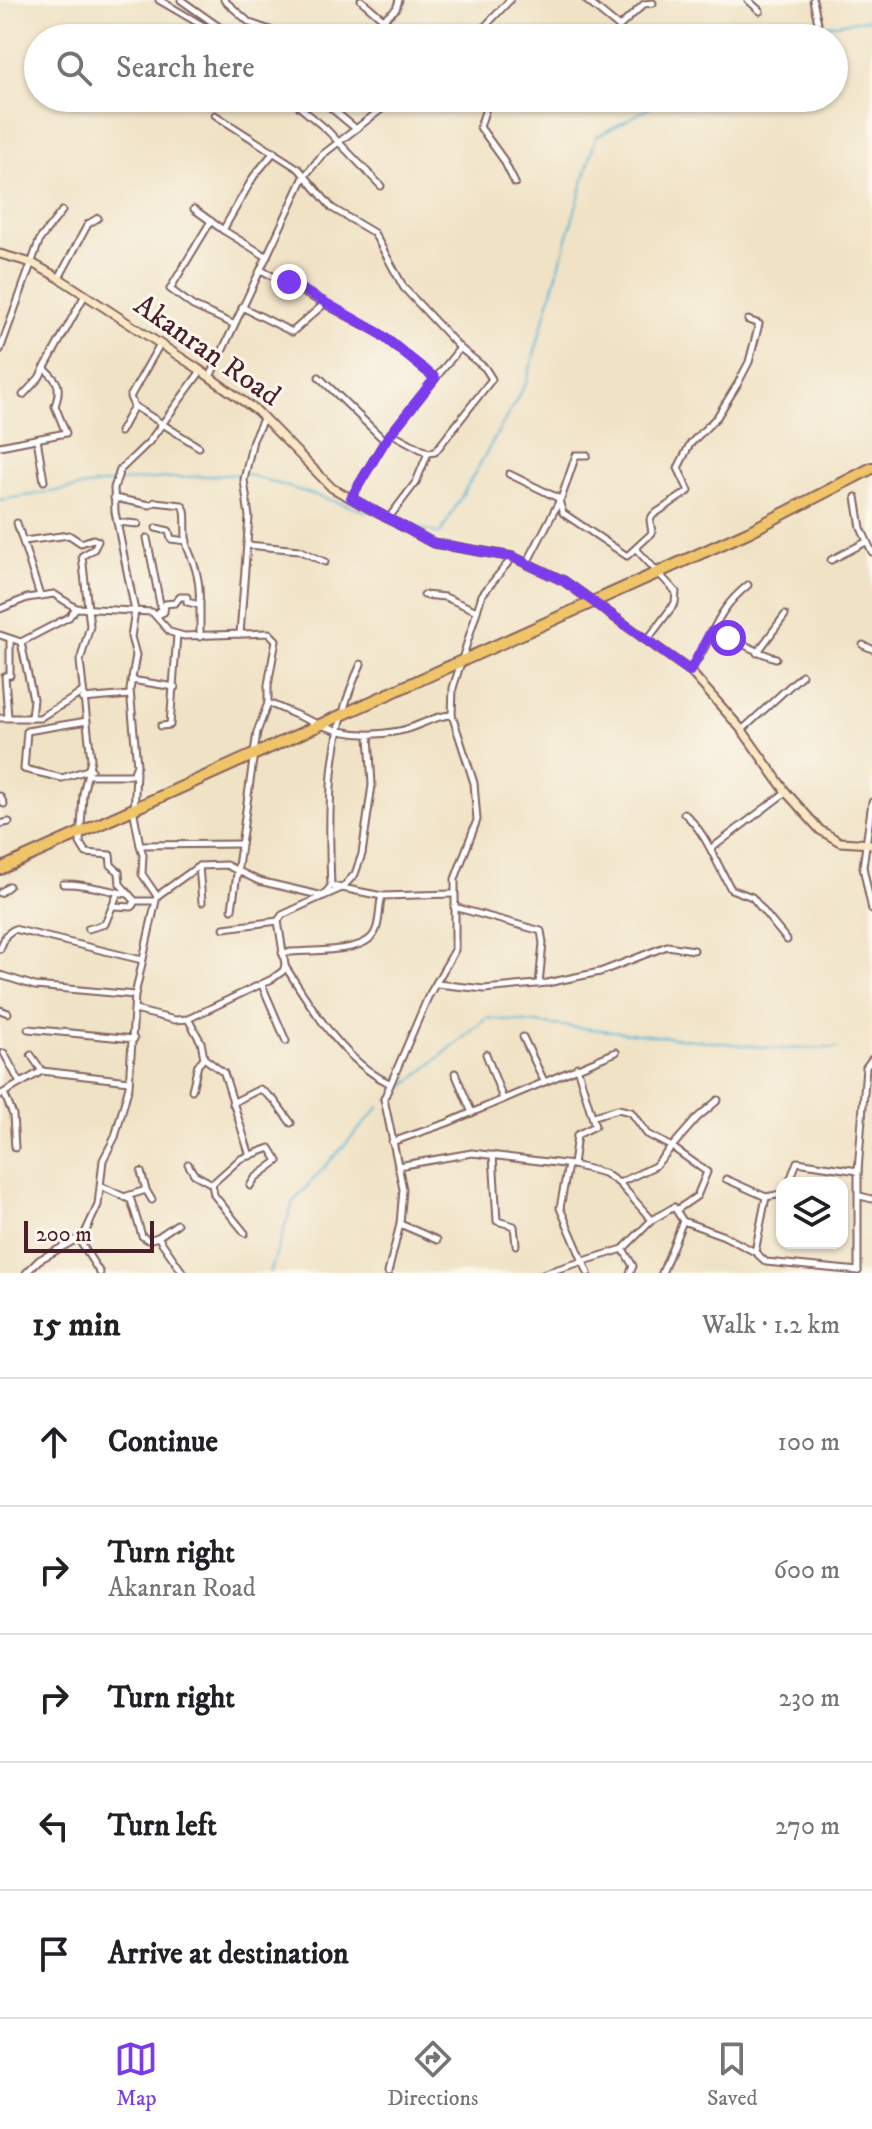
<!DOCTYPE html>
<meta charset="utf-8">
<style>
:root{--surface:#fff;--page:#f2f2f2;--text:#202124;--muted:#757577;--line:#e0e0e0;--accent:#7c3aed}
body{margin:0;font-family:"IM FELL DW Pica",serif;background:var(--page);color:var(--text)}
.controls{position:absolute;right:24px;bottom:24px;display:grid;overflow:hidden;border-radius:16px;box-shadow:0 2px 6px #0004}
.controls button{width:72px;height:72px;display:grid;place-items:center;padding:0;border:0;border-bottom:2px solid var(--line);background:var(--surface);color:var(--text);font:40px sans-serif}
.scale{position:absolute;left:24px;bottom:20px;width:130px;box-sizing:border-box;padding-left:8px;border:4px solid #4a1f2b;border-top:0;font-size:22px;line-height:28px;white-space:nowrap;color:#4a1f2b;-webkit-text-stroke:6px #fbf7ec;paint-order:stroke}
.stop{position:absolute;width:24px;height:24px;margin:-18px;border:6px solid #7c3aed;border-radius:50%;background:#fff}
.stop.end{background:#7c3aed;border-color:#fff;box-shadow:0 2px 8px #0008}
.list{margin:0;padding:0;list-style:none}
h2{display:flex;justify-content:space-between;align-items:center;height:104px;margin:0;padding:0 32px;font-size:34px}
h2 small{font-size:26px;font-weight:400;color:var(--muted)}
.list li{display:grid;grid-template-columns:52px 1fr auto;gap:24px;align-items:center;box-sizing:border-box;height:128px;padding:0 32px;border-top:2px solid var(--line)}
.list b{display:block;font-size:30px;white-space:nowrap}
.list p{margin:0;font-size:26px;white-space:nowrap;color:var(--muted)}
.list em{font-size:26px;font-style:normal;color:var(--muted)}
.icon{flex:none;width:44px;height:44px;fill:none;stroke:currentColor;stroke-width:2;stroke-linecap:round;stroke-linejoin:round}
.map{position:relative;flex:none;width:872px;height:1273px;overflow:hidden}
.search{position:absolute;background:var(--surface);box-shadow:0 2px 6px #0004;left:24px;right:24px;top:24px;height:88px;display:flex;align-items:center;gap:20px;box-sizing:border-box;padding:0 28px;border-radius:44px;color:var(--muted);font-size:30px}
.sheet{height:744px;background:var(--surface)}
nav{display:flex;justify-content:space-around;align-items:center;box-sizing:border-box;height:112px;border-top:2px solid var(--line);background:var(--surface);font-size:22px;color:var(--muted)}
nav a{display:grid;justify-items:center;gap:4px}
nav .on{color:var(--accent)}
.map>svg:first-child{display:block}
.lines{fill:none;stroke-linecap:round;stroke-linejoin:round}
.stream{stroke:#54b2d2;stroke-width:2}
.street-casing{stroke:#846361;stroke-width:9}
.secondary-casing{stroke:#846361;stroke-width:11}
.highway-casing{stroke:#846361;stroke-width:14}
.street{stroke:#fff;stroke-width:5}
.secondary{stroke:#f9e7c3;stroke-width:7}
.highway{stroke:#f0c469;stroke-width:10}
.route{stroke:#7c3aed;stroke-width:10}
.labels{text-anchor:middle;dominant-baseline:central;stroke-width:6;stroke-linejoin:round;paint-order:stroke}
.street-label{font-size:30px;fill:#4a1f2b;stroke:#fbf7ec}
</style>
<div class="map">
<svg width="872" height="1273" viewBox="0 0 872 1273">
<rect width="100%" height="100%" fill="#fbf7ec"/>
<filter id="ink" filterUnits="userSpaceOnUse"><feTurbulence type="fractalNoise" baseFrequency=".0125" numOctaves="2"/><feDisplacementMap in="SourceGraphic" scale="16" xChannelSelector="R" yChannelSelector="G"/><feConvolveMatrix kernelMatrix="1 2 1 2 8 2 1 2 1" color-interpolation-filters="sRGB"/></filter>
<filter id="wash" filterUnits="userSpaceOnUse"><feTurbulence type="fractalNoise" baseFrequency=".006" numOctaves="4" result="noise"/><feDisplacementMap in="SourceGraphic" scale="32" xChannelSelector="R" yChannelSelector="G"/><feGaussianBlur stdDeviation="1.8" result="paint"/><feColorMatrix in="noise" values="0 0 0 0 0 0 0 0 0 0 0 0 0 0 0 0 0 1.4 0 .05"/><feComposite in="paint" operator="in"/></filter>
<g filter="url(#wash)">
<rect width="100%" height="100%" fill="#f0e2c5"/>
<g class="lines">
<!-- stream -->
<g class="stream">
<polyline points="777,38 791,30 872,19"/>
<polyline points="246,474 369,512"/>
<polyline points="120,481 241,474"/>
<polyline points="0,500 113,482"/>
<polyline points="402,523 440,534 526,383 596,137 667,98"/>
<polyline points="388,1100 487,1018 781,1049 837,1048"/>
<polyline points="270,1273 293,1202 379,1107"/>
</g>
</g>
</g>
<g filter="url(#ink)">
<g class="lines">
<!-- street casing -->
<g class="street-casing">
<g id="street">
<polyline points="159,0 224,38"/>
<polyline points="181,0 222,29 243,38"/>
<polyline points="224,0 250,23 293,38"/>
<polyline points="361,0 405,38"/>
<polyline points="586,0 619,27 644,4 653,3"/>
<polyline points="748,0 760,11"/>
<polyline points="813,0 818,23"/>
<polyline points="382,20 396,9 399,0"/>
<polyline points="474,38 510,0"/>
<polyline points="289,98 326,129 381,186"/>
<polyline points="319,98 355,128"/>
<polyline points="372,98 383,107"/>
<polyline points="481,98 486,108 480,127 503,159 515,183"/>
<polyline points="215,115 299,169 332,208 374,233 404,288 460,348 385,441 351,498"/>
<polyline points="194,209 223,230"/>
<polyline points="211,221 170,289 193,306 233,324"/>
<polyline points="267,257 223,230 254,176 274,152"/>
<polyline points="261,270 379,333 435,378"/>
<polyline points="59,278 88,224 98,218"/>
<polyline points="242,307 292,332 323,305"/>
<polyline points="0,350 40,239 62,211"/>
<polyline points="210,377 304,177 322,155 396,98"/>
<polyline points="319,377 385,441"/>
<polyline points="23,395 39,378 85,295"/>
<polyline points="134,406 199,447"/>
<polyline points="120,432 134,406 130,397 160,344"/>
<polyline points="391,433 428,453 435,452 492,379 485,368 460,348"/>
<polyline points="37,439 44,481"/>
<path d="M0,446L66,433L55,406C62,386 58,381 44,368"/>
<polyline points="509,474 558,498 563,513 627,556 652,533 650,520 653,515 689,491 678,468 690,444 717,417 737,385 749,362 759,324 748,320"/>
<polyline points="856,497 861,528 872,552"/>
<path d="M114,498L150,505L155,502L182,505L185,510C187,522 184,539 188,549C196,567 201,584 199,605L187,602V597H180L175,603L165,604L164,612L158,615"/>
<polyline points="388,519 416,482 428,453"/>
<polyline points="117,522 138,524"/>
<polyline points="17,523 40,596"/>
<polyline points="156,528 169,531 171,539 187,541"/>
<polyline points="147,538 161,609 158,614"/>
<polyline points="24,541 69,535 81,543 93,539 98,541 94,549 82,556 90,626 80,661 91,759 83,794 80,843 86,853 110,855 111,865 119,872 120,884 135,901 155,901"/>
<polyline points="248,545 299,550 325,562"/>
<polyline points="637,550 676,592 675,603 648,639"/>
<polyline points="831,560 866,542"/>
<polyline points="527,563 562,496 576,455 587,455"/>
<polyline points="424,595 445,597 477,611"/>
<path d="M0,609L27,598L54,594L76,608L152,612L170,632L184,636L269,633L276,640L268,685V703C318,723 343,742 399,731C417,728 434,715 452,715"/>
<path d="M711,632C721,631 758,654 776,658"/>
<polyline points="240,634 249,517 244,480 253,440 264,417"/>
<polyline points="0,635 21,642 69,617 76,608"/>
<polyline points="200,637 200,602"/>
<polyline points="21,642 33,699 31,718"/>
<polyline points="863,645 872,649"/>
<polyline points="757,653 785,615"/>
<path d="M690,671C715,638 711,615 748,585"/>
<polyline points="131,680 175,687"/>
<polyline points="82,699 130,695"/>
<polyline points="8,717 5,676 10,675 10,641"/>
<path d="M0,718H40C54,708 68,703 82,692"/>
<polyline points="87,721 27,731 24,769 62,778 91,769"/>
<polyline points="161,726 170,725 177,635"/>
<polyline points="742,730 802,675"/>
<polyline points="136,772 134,814 140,845"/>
<polyline points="89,775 133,775 137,765 130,690 136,655 131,637 135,611 115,512 114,488 120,470 149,442 201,371"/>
<polyline points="0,796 4,804"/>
<polyline points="872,802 863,867 872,910"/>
<path d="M684,813C707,834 716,863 731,889L752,897L787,940"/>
<polyline points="0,824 9,822"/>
<polyline points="712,848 786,792"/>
<polyline points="199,866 202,902"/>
<path d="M63,884C87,883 106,891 128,894"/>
<polyline points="332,886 342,888 355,874 362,854 372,785 369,736"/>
<polyline points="0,893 9,886"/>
<polyline points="157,896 142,874 143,855 140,845 241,844"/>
<path d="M323,896L331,886C328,809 327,735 361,664"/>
<polyline points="324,896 342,888 382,896"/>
<polyline points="114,906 132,907 135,901"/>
<polyline points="454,907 541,931 543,943 539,984"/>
<polyline points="232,909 257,732 268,703"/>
<polyline points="224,928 278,921"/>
<polyline points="88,929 105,924 117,895"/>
<polyline points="0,949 6,935 14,929 142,960"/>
<path d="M282,953C304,949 361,955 374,934C381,923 378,907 382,896L453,894"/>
<path d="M285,966C312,1008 343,1061 389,1083"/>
<polyline points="0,975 35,986 135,995"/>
<polyline points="437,984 484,989 547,983 600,972 667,946 694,950"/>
<polyline points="262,985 286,1041"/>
<polyline points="0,1010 8,1013"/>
<polyline points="188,1019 201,1042 204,1058 224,1073 250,1156"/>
<polyline points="28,1029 134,1039"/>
<polyline points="523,1037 544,1081"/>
<polyline points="4,1053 19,1081"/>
<polyline points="486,1054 503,1099"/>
<polyline points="31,1055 42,1071 129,1081"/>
<polyline points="455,1073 472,1113"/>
<polyline points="192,1090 198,1065 204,1058"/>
<polyline points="4,1093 13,1115 15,1148"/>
<polyline points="0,1095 42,1071"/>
<polyline points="232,1103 260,1089 274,1100 291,1123"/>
<polyline points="594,1116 618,1109 631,1112 647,1134 672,1147 707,1172 697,1196 678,1209"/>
<polyline points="392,1142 447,1123 616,1052"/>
<polyline points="493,1155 497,1221 514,1226 516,1245"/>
<polyline points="188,1164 194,1174 212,1184 240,1159 270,1148 278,1161 255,1178 250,1186"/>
<polyline points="568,1165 560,1208 588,1273"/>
<polyline points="573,1165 577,1135 595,1126 577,1067"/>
<polyline points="398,1166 472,1153 573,1165 604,1173 619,1183 652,1220 674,1207 683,1221 724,1236 755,1252 766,1262 858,1271"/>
<polyline points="141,1172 146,1190"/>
<polyline points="726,1179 766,1197 782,1194"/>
<polyline points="619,1183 655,1166 697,1118 718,1100"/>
<polyline points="789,1183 797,1162 858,1171"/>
<polyline points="212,1184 214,1195 245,1233"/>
<polyline points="103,1187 131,1200 142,1236 148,1240 158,1237 183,1273"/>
<polyline points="127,1196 146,1190 152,1200"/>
<polyline points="860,1196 872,1199"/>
<polyline points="400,1224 437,1240"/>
<polyline points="158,1237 177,1224"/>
<polyline points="79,1240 100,1273"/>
<polyline points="623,1249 633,1266 630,1273"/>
<polyline points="755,1252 766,1197"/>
<polyline points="858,1271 858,1171 866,1067 872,1059"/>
<polyline points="26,1273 39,1260 84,1235 98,1205 103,1160 115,1137 129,1086 135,995 157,896 199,866 226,865 259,881 323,896 282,915 278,921 285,965 283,971 272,979 188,1019 175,1020 135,1010"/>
<polyline points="388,1273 400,1224 403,1189 384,1099 428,997 455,950 455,879 477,820 474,783 452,715 453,688 482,595 512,558"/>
<polyline points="545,1273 623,1249 652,1220"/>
<polyline points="662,1273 683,1221"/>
</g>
</g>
<!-- secondary casing -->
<g class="secondary-casing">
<polyline id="secondary" points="0,254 32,263 59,278 197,368 257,411 332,488 433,543 513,557 564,581 690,671 742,730 786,792 820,830 840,842 872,844"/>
</g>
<!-- highway casing -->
<g class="highway-casing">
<polyline id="highway" points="0,869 748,532 872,468"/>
</g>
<!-- street -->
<use href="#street" class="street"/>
<!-- secondary -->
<use href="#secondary" class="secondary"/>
<!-- highway -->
<use href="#highway" class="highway"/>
</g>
</g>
<g class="lines" filter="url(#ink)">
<!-- route -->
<polyline class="route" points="289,282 379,333 435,378 385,441 351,498 433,543 513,557 564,581 690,671 710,633 713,631 728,638"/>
</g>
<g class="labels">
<!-- street labels -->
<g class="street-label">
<text transform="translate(207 351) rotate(35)">Akanran Road</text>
</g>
</g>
</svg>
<div class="controls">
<button><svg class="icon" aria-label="layers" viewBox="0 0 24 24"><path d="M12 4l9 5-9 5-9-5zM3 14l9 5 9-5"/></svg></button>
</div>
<div class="scale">200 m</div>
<div class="stop" style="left:728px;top:638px"></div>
<div class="stop end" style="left:289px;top:282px"></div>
<div class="search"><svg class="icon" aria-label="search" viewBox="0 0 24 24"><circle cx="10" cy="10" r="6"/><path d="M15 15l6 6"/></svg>Search here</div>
</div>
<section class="sheet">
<h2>15 min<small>Walk · 1.2 km</small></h2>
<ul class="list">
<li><svg class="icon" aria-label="ahead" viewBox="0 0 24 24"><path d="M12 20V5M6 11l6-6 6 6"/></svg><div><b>Continue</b></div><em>100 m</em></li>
<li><svg class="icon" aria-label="right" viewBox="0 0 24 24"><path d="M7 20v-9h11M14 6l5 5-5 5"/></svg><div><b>Turn right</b><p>Akanran Road</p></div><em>600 m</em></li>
<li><svg class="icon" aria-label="right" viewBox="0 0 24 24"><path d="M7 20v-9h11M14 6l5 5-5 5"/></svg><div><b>Turn right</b></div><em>230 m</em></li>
<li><svg class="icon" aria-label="left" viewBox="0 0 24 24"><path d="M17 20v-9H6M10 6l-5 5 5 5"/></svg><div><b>Turn left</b></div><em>270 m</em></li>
<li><svg class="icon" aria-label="arrive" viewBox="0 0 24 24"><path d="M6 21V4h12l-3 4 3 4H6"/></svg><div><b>Arrive at destination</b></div></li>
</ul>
</section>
<nav>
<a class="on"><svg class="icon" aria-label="map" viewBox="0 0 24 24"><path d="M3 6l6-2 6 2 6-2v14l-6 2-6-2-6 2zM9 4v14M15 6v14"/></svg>Map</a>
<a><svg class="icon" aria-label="directions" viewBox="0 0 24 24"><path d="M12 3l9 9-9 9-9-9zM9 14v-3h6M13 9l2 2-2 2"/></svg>Directions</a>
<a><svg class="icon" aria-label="saved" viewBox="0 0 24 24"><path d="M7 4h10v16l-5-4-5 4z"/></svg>Saved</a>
</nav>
